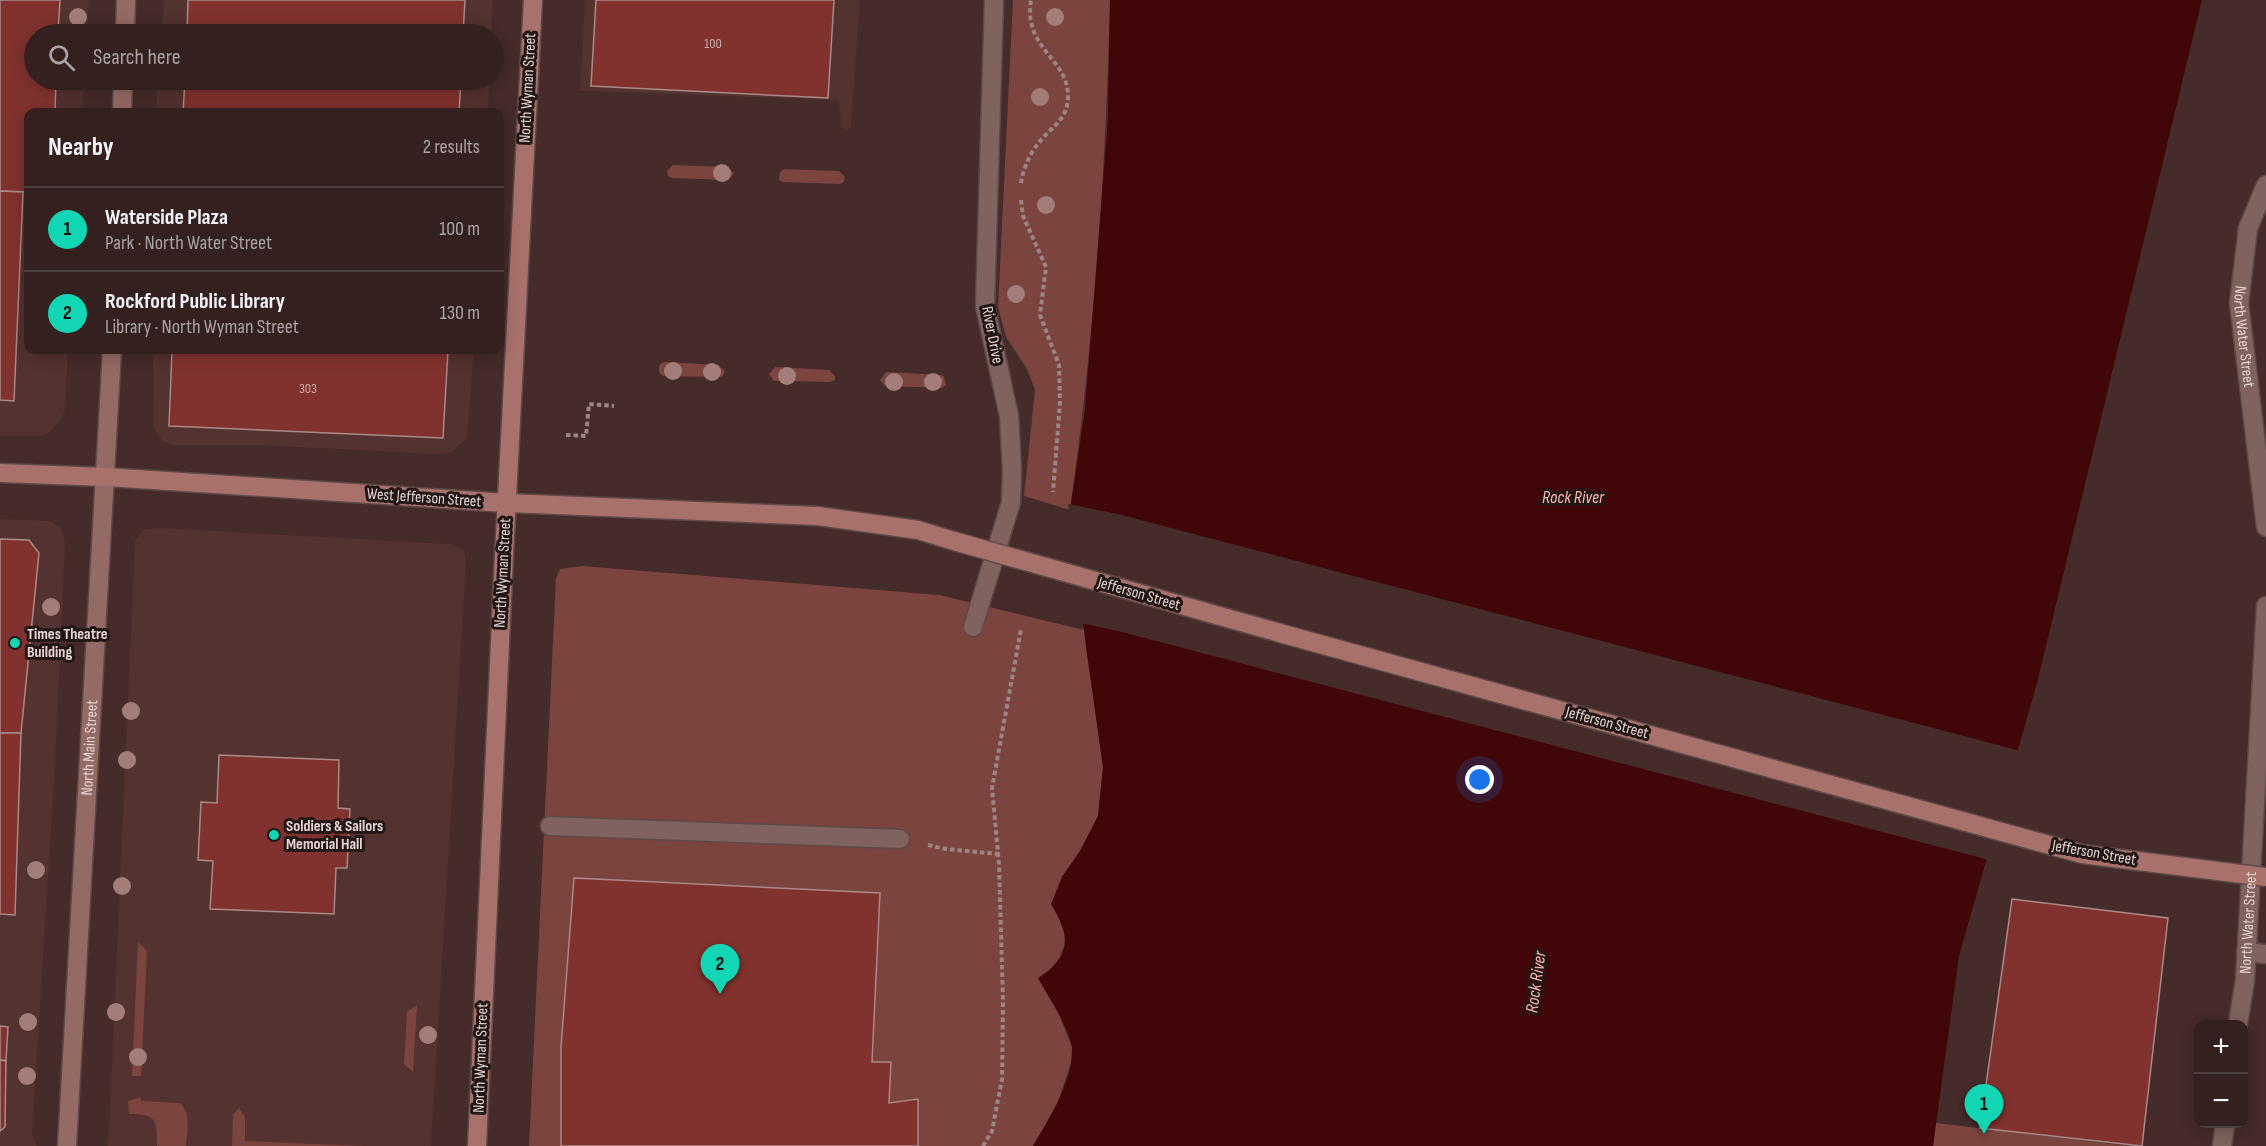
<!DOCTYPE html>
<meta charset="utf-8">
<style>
:root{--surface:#34201f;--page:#3f2d2c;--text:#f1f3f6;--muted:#a9a3a4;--line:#4e3e3d;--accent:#12d5b4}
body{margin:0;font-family:"Sofia Sans Condensed",sans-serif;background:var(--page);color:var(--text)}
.controls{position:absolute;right:18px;bottom:18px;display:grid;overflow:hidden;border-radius:12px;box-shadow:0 3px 15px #0003}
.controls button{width:54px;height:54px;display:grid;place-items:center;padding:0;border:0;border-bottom:2px solid var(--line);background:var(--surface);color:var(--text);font:30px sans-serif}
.you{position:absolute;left:1480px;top:780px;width:21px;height:21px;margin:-15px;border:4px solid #fff;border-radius:50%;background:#1a73e8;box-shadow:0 0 0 9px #1a73e833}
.badge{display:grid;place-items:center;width:39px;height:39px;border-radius:50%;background:var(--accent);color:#111;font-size:20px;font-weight:700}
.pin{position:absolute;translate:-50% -50px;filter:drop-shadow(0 2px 3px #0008)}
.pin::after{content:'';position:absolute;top:32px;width:21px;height:18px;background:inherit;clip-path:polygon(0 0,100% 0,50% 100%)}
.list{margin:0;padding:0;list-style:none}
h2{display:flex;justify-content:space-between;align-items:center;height:78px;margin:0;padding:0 24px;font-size:26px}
h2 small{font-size:20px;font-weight:400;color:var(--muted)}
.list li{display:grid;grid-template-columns:39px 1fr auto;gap:18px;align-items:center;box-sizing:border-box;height:84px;padding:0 24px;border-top:2px solid var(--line)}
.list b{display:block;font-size:22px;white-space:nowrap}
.list p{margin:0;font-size:20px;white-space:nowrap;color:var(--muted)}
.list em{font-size:20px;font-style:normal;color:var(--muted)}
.icon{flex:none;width:33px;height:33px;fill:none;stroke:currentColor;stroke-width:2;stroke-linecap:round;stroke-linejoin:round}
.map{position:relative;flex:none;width:2266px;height:1146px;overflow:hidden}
.search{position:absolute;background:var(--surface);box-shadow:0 3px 15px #0003;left:24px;top:24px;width:480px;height:66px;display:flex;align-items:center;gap:15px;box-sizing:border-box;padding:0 21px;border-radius:33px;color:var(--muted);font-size:22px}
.panel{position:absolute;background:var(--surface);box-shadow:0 3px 15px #0003;left:24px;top:108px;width:480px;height:246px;border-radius:12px}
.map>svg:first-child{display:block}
.built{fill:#53322f}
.green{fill:#7b443f}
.water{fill:#410607}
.pier{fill:#452b29}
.building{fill:#81322e;stroke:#aa8a87;stroke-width:1.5}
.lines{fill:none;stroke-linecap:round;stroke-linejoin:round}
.lane-casing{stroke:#5e4947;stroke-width:21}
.street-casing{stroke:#5e4947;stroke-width:21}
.secondary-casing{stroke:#5e4947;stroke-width:21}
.primary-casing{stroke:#5e4947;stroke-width:21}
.path{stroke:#9b8684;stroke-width:4;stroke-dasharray:4.5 3;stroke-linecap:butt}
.lane{stroke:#80625f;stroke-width:18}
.street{stroke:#80625f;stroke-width:18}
.secondary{stroke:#946a65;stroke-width:18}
.primary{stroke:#a8716c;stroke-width:18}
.primary-bridge-casing{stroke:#5e4947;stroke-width:21;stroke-linecap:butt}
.primary-bridge{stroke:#a8716c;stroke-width:18}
.tree{fill:#a37d79}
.poi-dot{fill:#12d5b4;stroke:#231716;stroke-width:2}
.labels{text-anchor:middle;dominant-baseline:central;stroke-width:6;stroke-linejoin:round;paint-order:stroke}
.number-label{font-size:14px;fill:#ccaca9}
.street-label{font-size:16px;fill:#e5d4d2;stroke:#231716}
.poi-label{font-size:16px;font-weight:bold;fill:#e5d4d2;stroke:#231716;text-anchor:start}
.water-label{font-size:18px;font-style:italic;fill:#fbb4ac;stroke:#231716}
</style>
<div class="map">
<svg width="2266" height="1146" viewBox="0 0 2266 1146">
<rect width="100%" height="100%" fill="#452b29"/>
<!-- built -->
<g class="built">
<polygon points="0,0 89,0 87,34 34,34 34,80 84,80 82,112 28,112 28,350 68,350 65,409 61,420 51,431 41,436 0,436"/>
<polygon points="164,0 493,0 491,34 161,34"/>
<polygon points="585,0 860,0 851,127 846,130 841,128 839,100 580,91"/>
<polygon points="157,80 489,80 488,112 157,112"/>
<polygon points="153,350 474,350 467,438 451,453 432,454 261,445 173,445 162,441 154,428"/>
<polygon points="0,519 51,521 62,529 65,544 55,765 32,1134 37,1146 0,1146"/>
<polygon points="160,528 450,544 464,550 466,563 431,1146 107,1146 109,1131 135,540 145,529"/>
</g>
<!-- green -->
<g class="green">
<path d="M1013,0H1110C1106,170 1094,341 1070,510L1024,496L1035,390L1027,369L1006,337L998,307Z"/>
<polygon points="673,165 727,167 734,173 729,180 672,178 668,176 667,171"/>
<polygon points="784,169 839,171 845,177 844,182 840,184 783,182 779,180 780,172"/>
<polygon points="664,362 718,365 725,371 723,376 719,377 663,376 659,373 659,365"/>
<polygon points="775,367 829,370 835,376 835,380 830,382 774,381 769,374"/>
<polygon points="886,372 940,375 944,376 946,385 942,388 885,386 880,380"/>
<polygon points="582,566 939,595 1084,630 1103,767 1098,816 1080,851 1062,877 1060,920 1066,932 1064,946 1059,958 1049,971 1061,1020 1072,1047 1071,1063 1057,1105 1033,1146 529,1146 556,578 560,569"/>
<polygon points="138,942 147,951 141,1076 132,1076"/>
<polygon points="417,1005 413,1072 404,1064 407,1012"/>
<path d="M141,1097V1101L180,1103C192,1115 187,1131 186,1146H157C157,1120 157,1114 129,1114L128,1101Z"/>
<polygon points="239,1108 245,1117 245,1141 364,1146 232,1146 233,1114"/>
<polygon points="1936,1123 2130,1146 1933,1146"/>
</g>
<!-- water -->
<path class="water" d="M1110,0H2202L2037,683L1959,956L1933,1146H1033C1048,1121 1074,1079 1072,1048C1071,1030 1047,995 1038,978C1073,956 1070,936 1051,904L1062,877L1080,851L1098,816L1103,767L1086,647L1070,510L1085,410L1108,119Z"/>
<!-- pier -->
<polygon class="pier" points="1068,504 1118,514 2021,751 1989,860 1122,632 1080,623"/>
<!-- building -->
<g class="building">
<polygon points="0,0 60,0 58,34 34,34 34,80 56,80 55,112 28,112 28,192 0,191"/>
<polygon points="188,0 465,0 463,34 187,34"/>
<polygon points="596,0 834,0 828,98 591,86"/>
<polygon points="185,80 461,80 459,112 183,112"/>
<polygon points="0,191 23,192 14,401 0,400"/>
<polygon points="172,350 448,350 443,438 169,426"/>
<polygon points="0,539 29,540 39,553 21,733 0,733"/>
<polygon points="0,733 21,733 15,915 0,914"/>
<polygon points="219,755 339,760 338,808 350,809 347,868 336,868 334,914 210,909 213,861 198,860 201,802 217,803"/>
<polygon points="574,878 880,893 872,1062 891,1062 889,1103 918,1099 918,1146 561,1146 561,1047"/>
<polygon points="2012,899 2168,918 2142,1146 1980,1128"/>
<polygon points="0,1026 8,1027 6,1061 0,1060"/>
<polygon points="0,1060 6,1061 5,1127 0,1131"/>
</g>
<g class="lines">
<!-- lane casing -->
<g class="lane-casing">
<g id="lane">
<polyline points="973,627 1011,502 1012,470 1009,416 985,306 994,0"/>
<polyline points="2246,952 2266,954"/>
</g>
</g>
<!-- street casing -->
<g class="street-casing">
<g id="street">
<path id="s1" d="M2266,185L2248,228L2239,303L2266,527"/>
<polyline points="550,826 900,839"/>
<path id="s2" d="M2238,1024L2245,980L2266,606"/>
<polyline points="2222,1146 2225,1124"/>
</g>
</g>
<!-- secondary casing -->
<g class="secondary-casing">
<g id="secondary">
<polyline points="125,34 126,0"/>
<polyline points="122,112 123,80"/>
<path id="s3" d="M67,1146L112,350"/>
</g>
</g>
<!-- primary casing -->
<g class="primary-casing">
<g id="primary">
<polyline points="0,473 106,477 507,503 818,516 918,530 954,541"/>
<polyline points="477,1146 504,555 533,0"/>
</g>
</g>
<!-- path -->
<g class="path">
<path d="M1021,183C1023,170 1029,155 1037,145C1050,127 1068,121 1068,96C1068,58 1023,49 1031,0"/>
<polyline points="1021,200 1023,216 1046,267 1040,315 1059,365 1060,402 1053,492"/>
<polyline points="566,435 586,436 589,404 614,406"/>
<polyline points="928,845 946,849 999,854"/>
<polyline points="983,1146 992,1131 1002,1079 1003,1001 999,864 992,788 1021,629"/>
</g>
<!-- lane -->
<use href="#lane" class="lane"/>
<!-- street -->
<use href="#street" class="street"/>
<!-- secondary -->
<use href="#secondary" class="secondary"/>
<!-- primary -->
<use href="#primary" class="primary"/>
<!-- primary-bridge casing -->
<g class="primary-bridge-casing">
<polyline id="primary-bridge" points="954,541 1287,635 2082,854 2266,877"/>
</g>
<!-- primary-bridge -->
<use href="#primary-bridge" class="primary-bridge"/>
</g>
<!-- trees -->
<g class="tree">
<circle cx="78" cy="17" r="9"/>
<circle cx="1055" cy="17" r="9"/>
<circle cx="1040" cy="97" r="9"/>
<circle cx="722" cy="173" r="9"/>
<circle cx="1046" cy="205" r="9"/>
<circle cx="1016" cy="294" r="9"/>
<circle cx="673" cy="371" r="9"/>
<circle cx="712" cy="372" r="9"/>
<circle cx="787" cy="376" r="9"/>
<circle cx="894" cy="382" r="9"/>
<circle cx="933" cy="382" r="9"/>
<circle cx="51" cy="607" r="9"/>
<circle cx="131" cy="711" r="9"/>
<circle cx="127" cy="760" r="9"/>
<circle cx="36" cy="870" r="9"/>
<circle cx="122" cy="886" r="9"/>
<circle cx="116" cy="1012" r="9"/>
<circle cx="28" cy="1022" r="9"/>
<circle cx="428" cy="1035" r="9"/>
<circle cx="138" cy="1057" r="9"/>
<circle cx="27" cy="1076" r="9"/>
</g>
<!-- markers -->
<g class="poi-dot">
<circle cx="15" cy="643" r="6"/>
<circle cx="274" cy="835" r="6"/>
</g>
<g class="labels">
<!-- number labels -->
<g class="number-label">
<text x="713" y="43">100</text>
<text x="308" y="388">303</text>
</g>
<!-- street labels -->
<g class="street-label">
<text transform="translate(528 88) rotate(-87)">North Wyman Street</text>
<text transform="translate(992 335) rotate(79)">River Drive</text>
<text stroke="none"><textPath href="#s1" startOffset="156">North Water Street</textPath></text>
<text transform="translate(424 498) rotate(4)">West Jefferson Street</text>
<text transform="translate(503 573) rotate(-87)">North Wyman Street</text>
<text transform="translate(1139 594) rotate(16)">Jefferson Street</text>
<text transform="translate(1607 723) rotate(15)">Jefferson Street</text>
<text stroke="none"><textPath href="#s3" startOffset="399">North Main Street</textPath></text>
<text transform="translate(2094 853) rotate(10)">Jefferson Street</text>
<text stroke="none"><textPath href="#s2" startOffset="102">North Water Street</textPath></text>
<text transform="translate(481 1058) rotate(-88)">North Wyman Street</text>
</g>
<!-- poi labels -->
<g class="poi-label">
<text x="27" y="634">Times Theatre<tspan x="27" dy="18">Building</tspan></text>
<text x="286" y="826">Soldiers &amp; Sailors<tspan x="286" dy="18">Memorial Hall</tspan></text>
</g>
<!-- water labels -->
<g class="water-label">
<text x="1573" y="497">Rock River</text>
<text transform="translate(1536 982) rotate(-82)">Rock River</text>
</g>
</g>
</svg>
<div class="controls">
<button>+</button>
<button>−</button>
</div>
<div class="you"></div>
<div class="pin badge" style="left:1984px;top:1134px">1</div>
<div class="pin badge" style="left:720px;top:994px">2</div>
<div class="search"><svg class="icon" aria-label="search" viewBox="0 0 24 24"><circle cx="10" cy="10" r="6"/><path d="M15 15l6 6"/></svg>Search here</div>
<section class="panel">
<h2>Nearby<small>2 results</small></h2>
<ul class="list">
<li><span class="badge">1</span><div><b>Waterside Plaza</b><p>Park · North Water Street</p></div><em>100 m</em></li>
<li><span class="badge">2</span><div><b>Rockford Public Library</b><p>Library · North Wyman Street</p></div><em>130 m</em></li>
</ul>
</section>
</div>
